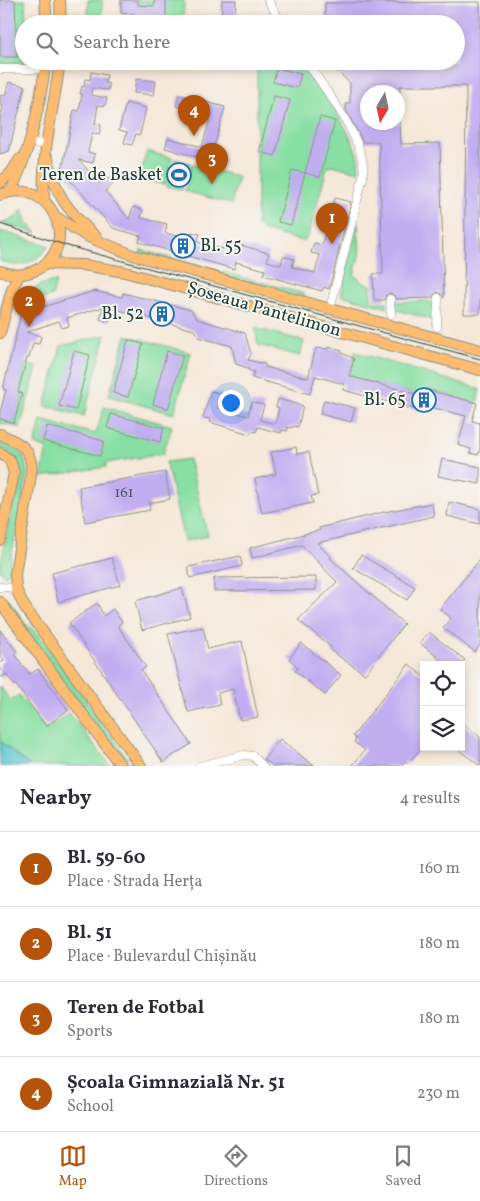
<!DOCTYPE html>
<meta charset="utf-8">
<style>
:root{--surface:#fff;--page:#f7f7f7;--text:#2b2b33;--muted:#7c7c81;--line:#e1e1e2;--accent:#b45309}
body{margin:0;font-family:Vollkorn,serif;background:var(--page);color:var(--text)}
.controls{position:absolute;right:15px;bottom:15px;display:grid;overflow:hidden;border-radius:0px;box-shadow:0 2px 8px #0003}
.controls button{width:45px;height:45px;display:grid;place-items:center;padding:0;border:0;border-bottom:1px solid var(--line);background:var(--surface);color:var(--text);font:25px sans-serif}
.compass{position:absolute;left:360px;top:85px;width:45px;height:45px;border-radius:50%;background:var(--surface);box-shadow:0 2px 8px #0003;rotate:189deg}
.you{position:absolute;left:230px;top:402px;width:18px;height:18px;margin:-12px;border:4px solid #fff;border-radius:50%;background:#1a73e8;box-shadow:0 0 0 8px #1a73e833}
.badge{display:grid;place-items:center;width:32px;height:32px;border-radius:50%;background:var(--accent);color:#fff;font-size:16px;font-weight:700}
.pin{position:absolute;translate:-50% -41px;filter:drop-shadow(0 1px 2px #0008)}
.pin::after{content:'';position:absolute;top:26px;width:18px;height:15px;background:inherit;clip-path:polygon(0 0,100% 0,50% 100%)}
.list{margin:0;padding:0;list-style:none}
h2{display:flex;justify-content:space-between;align-items:center;height:65px;margin:0;padding:0 20px;font-size:21px}
h2 small{font-size:16px;font-weight:400;color:var(--muted)}
.list li{display:grid;grid-template-columns:32px 1fr auto;gap:15px;align-items:center;box-sizing:border-box;height:75px;padding:0 20px;border-top:1px solid var(--line)}
.list b{display:block;font-size:19px;white-space:nowrap}
.list p{margin:0;font-size:16px;white-space:nowrap;color:var(--muted)}
.list em{font-size:16px;font-style:normal;color:var(--muted)}
.icon{flex:none;width:28px;height:28px;fill:none;stroke:currentColor;stroke-width:2;stroke-linecap:round;stroke-linejoin:round}
.map{position:relative;flex:none;width:480px;height:766px;overflow:hidden}
.search{position:absolute;background:var(--surface);box-shadow:0 2px 8px #0003;left:15px;right:15px;top:15px;height:55px;display:flex;align-items:center;gap:12px;box-sizing:border-box;padding:0 18px;border-radius:28px;color:var(--muted);font-size:19px}
.sheet{height:365px;background:var(--surface)}
nav{display:flex;justify-content:space-around;align-items:center;box-sizing:border-box;height:70px;border-top:1px solid var(--line);background:var(--surface);font-size:14px;color:var(--muted)}
nav a{display:grid;justify-items:center;gap:2px}
nav .on{color:var(--accent)}
.map>svg:first-child{display:block}
.green{fill:#87dfa3;stroke:#538e6c}
.water{fill:#5ac7d0;stroke:#3c8282}
.building{fill:#c1aef1}
.lines{fill:none;stroke-linecap:round;stroke-linejoin:round}
.minor-casing{stroke:#8a9286;stroke-width:9}
.major-casing{stroke:#8a9286;stroke-width:12}
.minor{stroke:#fff;stroke-width:8}
.major{stroke:#fdbc70;stroke-width:10}
.tram{stroke:#1f3d34;stroke-width:1}
.labels{text-anchor:middle;dominant-baseline:central;stroke-width:4;stroke-linejoin:round;paint-order:stroke}
.number-label{font-size:15px;fill:#485963}
.poi-label{font-size:18px;fill:#1f3d34;stroke:#f6f6f2;text-anchor:end}
.street-label{font-size:18px;fill:#1f3d34;stroke:#f6f6f2}
</style>
<div class="map">
<svg width="480" height="766" viewBox="0 0 480 766">
<rect width="100%" height="100%" fill="#f6f6f2"/>
<filter id="ink" filterUnits="userSpaceOnUse"><feTurbulence type="fractalNoise" baseFrequency=".02" numOctaves="2"/><feDisplacementMap in="SourceGraphic" scale="10" xChannelSelector="R" yChannelSelector="G"/><feConvolveMatrix kernelMatrix="1 2 1 2 8 2 1 2 1" color-interpolation-filters="sRGB"/></filter>
<filter id="wash" filterUnits="userSpaceOnUse"><feTurbulence type="fractalNoise" baseFrequency=".0096" numOctaves="4" result="noise"/><feDisplacementMap in="SourceGraphic" scale="20" xChannelSelector="R" yChannelSelector="G"/><feGaussianBlur stdDeviation="1.12" result="paint"/><feColorMatrix in="noise" values="0 0 0 0 0 0 0 0 0 0 0 0 0 0 0 0 0 1.4 0 .05"/><feComposite in="paint" operator="in"/></filter>
<g filter="url(#wash)">
<rect width="100%" height="100%" fill="#f5e8d8"/>
<!-- green -->
<g class="green">
<polygon points="0,0 25,0 26,24 24,24 24,61 27,63 0,63"/>
<rect x="88" y="0" width="14" height="24"/>
<polygon points="121,0 184,0 183,20 166,20 166,24 133,24 133,14 121,13"/>
<path d="M257,61H301C317,85 365,145 358,172L332,165L327,168L308,236L305,240L302,241L262,230L257,225Z"/>
<polygon points="147,151 172,158 165,185 139,178"/>
<polygon points="175,159 190,163 182,190 167,186"/>
<polygon points="192,164 238,177 231,204 185,191"/>
<polygon points="23,209 26,221 37,233 1,223 15,218"/>
<polygon points="358,223 360,252 354,276 360,279 360,282 371,285 371,299 373,302 387,302 387,308 341,295"/>
<path d="M0,231L49,246C36,262 20,270 0,261Z"/>
<polygon points="141,250 305,294 304,300 140,255"/>
<path d="M56,281L52,296L18,307C29,291 36,284 56,281Z"/>
<polygon points="428,301 431,302 433,304 434,320 393,309 392,302"/>
<polygon points="255,328 304,341 300,356 258,345"/>
<polygon points="106,335 84,416 45,406 61,346"/>
<polygon points="126,335 191,353 174,414 109,396"/>
<polygon points="355,352 480,389 477,403 429,390 427,397 347,376 351,368"/>
<polygon points="26,364 37,367 20,428 0,423 0,419 14,423 22,394 18,392"/>
<polygon points="104,407 172,426 163,454 106,463 106,467 41,477 47,448 35,445 41,420 96,434"/>
<path d="M0,440C21,450 25,452 27,476L8,573L5,576L1,572L0,568L18,474C17,457 14,455 0,447Z"/>
<polygon points="189,459 208,536 184,541 166,462"/>
<polygon points="6,599 9,599 25,623 40,636 133,766 126,766 22,625"/>
<polygon points="0,686 10,700 19,695 46,730 69,713 111,766 30,766 0,741"/>
</g>
<!-- water -->
<polygon class="water" points="0,741 30,766 0,766"/>
<g id="blocks">
<!-- building -->
<g class="building">
<polygon points="0,0 15,0 17,57 0,57"/>
<polygon points="121,0 138,0 138,5 154,6 155,0 166,0 166,24 133,24 133,14 121,13"/>
<polygon points="222,0 236,0 235,16 242,16 242,24 221,24"/>
<polygon points="480,2 480,314 464,314 466,86 400,86 400,92 368,92 368,122 400,122 401,144 440,143 444,298 441,294 438,292 434,295 432,298 396,299 394,296 390,293 386,295 384,300 374,300 373,274 383,274 379,142 363,142 346,110 346,103 350,103 350,83 326,61 456,61 456,24 325,24 325,3"/>
<polygon points="277,68 301,74 297,88 273,82"/>
<polygon points="91,72 107,75 105,83 109,84 108,90 92,88 91,95 107,98 105,106 98,105 95,124 101,125 99,135 92,133 88,152 95,154 93,163 79,160 100,184 108,178 113,184 105,191 129,219 133,207 143,210 141,218 167,224 165,233 189,239 191,232 200,234 197,242 223,249 226,241 269,253 267,261 281,265 283,256 294,259 292,267 315,273 320,255 311,253 314,243 322,245 328,222 321,220 324,209 331,211 335,198 351,202 329,289 324,287 322,291 263,275 265,270 236,262 234,269 139,242 141,236 113,228 62,171 74,110 79,111 82,94 80,94 82,86 84,87 85,79 90,80"/>
<polygon points="136,79 156,81 154,95 134,93"/>
<polygon points="9,82 25,86 9,151 0,154 0,119 3,106 0,105 0,95 5,96"/>
<polygon points="179,95 225,107 210,161 165,148 168,138 202,147 211,115 176,106"/>
<polygon points="274,96 290,100 275,156 259,152"/>
<polygon points="126,103 146,108 140,135 136,134 132,145 124,143 127,132 119,130"/>
<polygon points="320,117 335,121 320,177 305,173"/>
<polygon points="292,170 305,173 291,225 278,222"/>
<polygon points="94,291 122,297 123,293 191,310 197,319 245,333 251,354 248,360 265,364 265,367 308,378 316,348 328,349 328,347 342,351 342,353 354,359 349,376 427,397 428,390 477,403 472,421 480,423 480,453 478,453 478,455 470,453 471,449 458,445 466,416 422,405 421,411 343,390 344,384 315,376 310,394 252,378 254,372 248,370 248,368 236,364 232,346 198,337 194,330 119,310 117,315 111,313 109,322 100,319 103,307 67,318 69,326 62,328 59,321 26,332 41,336 39,344 33,343 29,358 27,358 18,392 22,393 14,423 0,419 0,412 6,390 3,389 21,314"/>
<polygon points="128,340 143,344 128,397 113,393"/>
<polygon points="74,351 90,355 76,410 59,406"/>
<polygon points="167,351 183,355 168,409 153,404"/>
<polygon points="211,391 222,394 218,408 248,416 252,402 264,405 260,420 275,424 279,408 276,407 278,399 303,406 298,427 293,426 292,428 288,427 287,431 282,430 281,433 258,427 256,432 251,431 250,434 209,422 210,419 203,418"/>
<polygon points="324,400 355,408 351,422 320,414"/>
<polygon points="111,414 164,428 160,442 107,428"/>
<polygon points="47,426 104,441 100,456 43,441"/>
<polygon points="296,447 297,454 309,452 318,495 311,496 313,503 262,513 255,479 276,474 271,452"/>
<polygon points="442,459 480,467 480,484 438,476"/>
<polygon points="165,472 170,499 149,503 150,510 85,522 79,487"/>
<polygon points="449,502 480,509 480,524 447,516"/>
<polygon points="432,503 434,516 317,543 331,557 330,558 404,624 365,674 337,655 330,649 331,647 298,620 337,582 302,545 252,558 250,548 320,530 319,528 384,512"/>
<polygon points="361,555 415,587 407,600 353,568"/>
<polygon points="240,556 242,566 190,578 188,567"/>
<polygon points="112,558 120,585 58,602 52,573"/>
<polygon points="480,559 480,645 475,652 443,628 451,618 440,609"/>
<polygon points="316,577 316,590 214,591 214,578"/>
<polygon points="182,588 190,617 142,630 135,601"/>
<polygon points="97,603 104,616 113,609 122,622 118,626 146,667 141,670 191,744 163,762 69,623"/>
<polygon points="203,627 208,649 242,641 258,717 240,720 233,689 218,693 220,705 188,712 168,634"/>
<polygon points="0,630 17,652 14,654 30,674 38,669 68,710 46,726 15,684 14,685 6,674 0,678 0,664 4,660 0,655"/>
<polygon points="429,632 465,660 461,665 447,665 420,643"/>
<polygon points="301,643 341,675 325,695 295,671 298,667 289,659"/>
<polygon points="409,664 424,677 424,745 408,763 406,761 401,766 352,766 365,750 354,742 356,739 353,736"/>
<polygon points="461,722 480,737 480,766 455,747 461,747"/>
<polygon points="280,739 314,766 273,766 264,759"/>
</g>
</g>
</g>
<g filter="url(#ink)">
<use href="#blocks" fill-opacity="0" stroke="#8a9286" stroke-width="1"/>
<g class="lines">
<!-- minor casing -->
<g class="minor-casing">
<g id="minor">
<polyline points="268,0 282,24"/>
<path d="M306,61C324,88 369,144 363,177L330,309"/>
<polyline points="0,69 45,69"/>
<polyline points="29,141 45,145"/>
<polyline points="390,299 391,314"/>
<polyline points="437,327 438,298"/>
<polyline points="0,587 16,588"/>
<polyline points="200,766 244,755 253,756 263,766"/>
</g>
</g>
<!-- major casing -->
<g class="major-casing">
<g id="major">
<polyline points="45,0 47,24"/>
<polyline points="60,0 61,24"/>
<path d="M48,158C55,197 69,211 97,238"/>
<polyline points="0,183 11,173 20,159"/>
<path d="M11,191C30,151 40,105 46,61"/>
<path d="M0,195C52,174 84,249 34,271C22,276 12,275 0,271"/>
<path d="M44,201C41,150 54,110 60,61"/>
<polyline points="56,217 86,236 133,255 480,350"/>
<polyline points="45,264 83,265 125,272 480,370"/>
<polyline points="0,333 12,289 19,275"/>
<path d="M0,434C21,444 34,449 31,475L15,574L16,589L24,606L141,766"/>
<polyline points="0,453 10,460 14,473 0,540"/>
<polyline points="0,602 121,766"/>
</g>
</g>
<!-- minor -->
<use href="#minor" class="minor"/>
<!-- major -->
<use href="#major" class="major"/>
<!-- tram -->
<polyline class="tram" points="0,224 68,246 480,359"/>
</g>
</g>
<!-- icons -->
<defs>
<g id="stadium-ring" transform="scale(1.25)"><circle r="9.5" fill="#f6f6f2" stroke="#1f6fb2" stroke-width="1.5"/><path d="M0-5a6.5 5 0 1 0 0 10a6.5 5 0 1 0 0-10ZM-3.5-1.8h7v3.6h-7Z" fill="#1f6fb2"/></g>
<g id="building-ring" transform="scale(1.25)"><circle r="9.5" fill="#f6f6f2" stroke="#1f6fb2" stroke-width="1.5"/><path d="M-4-6H4V6H1V3H-1V6H-4ZM-2.5-4.3h1.7v1.8h-1.7ZM.8-4.3h1.7v1.8H.8ZM-2.5-1h1.7V.8h-1.7ZM.8-1h1.7V.8H.8Z" fill="#1f6fb2"/></g>
</defs>
<g fill-rule="evenodd">
<use href="#stadium-ring" x="179" y="175"/>
<use href="#building-ring" x="183" y="246"/>
<use href="#building-ring" x="162" y="314"/>
<use href="#building-ring" x="424" y="400"/>
</g>
<g class="labels">
<!-- number labels -->
<g class="number-label">
<text x="124" y="493">161</text>
</g>
<!-- poi labels -->
<g class="poi-label">
<text x="162" y="175">Teren de Basket</text>
<text x="200" y="246" text-anchor="start">Bl. 55</text>
<text x="144" y="314">Bl. 52</text>
<text x="406" y="400">Bl. 65</text>
</g>
<!-- street labels -->
<g class="street-label">
<text transform="translate(264 310) rotate(16)">Șoseaua Pantelimon</text>
</g>
</g>
</svg>
<div class="controls">
<button><svg class="icon" aria-label="locate" viewBox="0 0 24 24"><circle cx="12" cy="12" r="6"/><path d="M12 2v4M12 18v4M2 12h4M18 12h4"/></svg></button>
<button><svg class="icon" aria-label="layers" viewBox="0 0 24 24"><path d="M12 4l9 5-9 5-9-5zM3 14l9 5 9-5"/></svg></button>
</div>
<svg class="compass" viewBox="-18 -18 36 36"><path d="M0-13l5 13h-10z" fill="#e53935"/><path d="M0 13l5-13h-10z" fill="#7c7c81"/></svg>
<div class="you"></div>
<div class="pin badge" style="left:332px;top:244px">1</div>
<div class="pin badge" style="left:29px;top:327px">2</div>
<div class="pin badge" style="left:212px;top:184px">3</div>
<div class="pin badge" style="left:194px;top:136px">4</div>
<div class="search"><svg class="icon" aria-label="search" viewBox="0 0 24 24"><circle cx="10" cy="10" r="6"/><path d="M15 15l6 6"/></svg>Search here</div>
</div>
<section class="sheet">
<h2>Nearby<small>4 results</small></h2>
<ul class="list">
<li><span class="badge">1</span><div><b>Bl. 59-60</b><p>Place · Strada Herța</p></div><em>160 m</em></li>
<li><span class="badge">2</span><div><b>Bl. 51</b><p>Place · Bulevardul Chișinău</p></div><em>180 m</em></li>
<li><span class="badge">3</span><div><b>Teren de Fotbal</b><p>Sports</p></div><em>180 m</em></li>
<li><span class="badge">4</span><div><b>Școala Gimnazială Nr. 51</b><p>School</p></div><em>230 m</em></li>
</ul>
</section>
<nav>
<a class="on"><svg class="icon" aria-label="map" viewBox="0 0 24 24"><path d="M3 6l6-2 6 2 6-2v14l-6 2-6-2-6 2zM9 4v14M15 6v14"/></svg>Map</a>
<a><svg class="icon" aria-label="directions" viewBox="0 0 24 24"><path d="M12 3l9 9-9 9-9-9zM9 14v-3h6M13 9l2 2-2 2"/></svg>Directions</a>
<a><svg class="icon" aria-label="saved" viewBox="0 0 24 24"><path d="M7 4h10v16l-5-4-5 4z"/></svg>Saved</a>
</nav>
